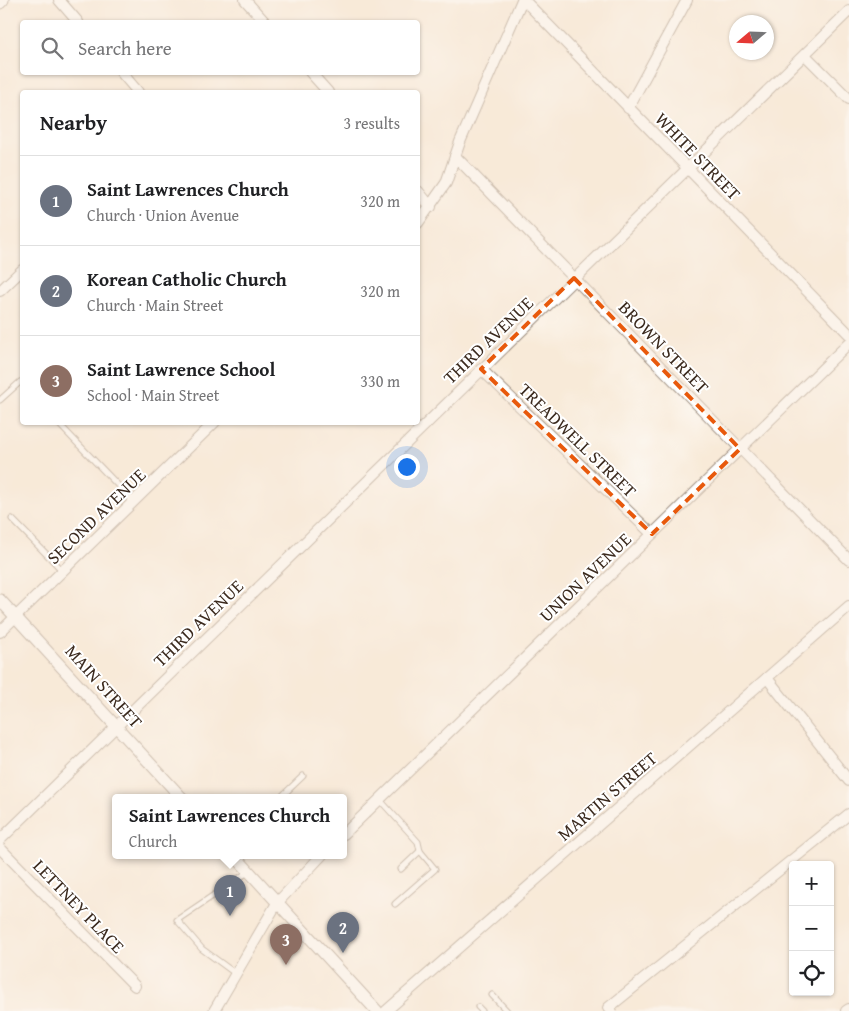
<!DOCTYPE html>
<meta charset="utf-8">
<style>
:root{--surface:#fff;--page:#f2f2f2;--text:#202124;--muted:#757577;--line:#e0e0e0;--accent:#ea580c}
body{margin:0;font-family:"Gentium Book Plus",serif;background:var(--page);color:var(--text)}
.controls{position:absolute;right:15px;bottom:15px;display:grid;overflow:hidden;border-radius:5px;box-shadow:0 1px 4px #0004}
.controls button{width:45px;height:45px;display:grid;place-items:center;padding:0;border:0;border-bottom:1px solid var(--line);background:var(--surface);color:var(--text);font:25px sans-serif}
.compass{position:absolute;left:729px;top:15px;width:45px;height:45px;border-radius:50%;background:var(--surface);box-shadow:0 1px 4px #0004;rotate:251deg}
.you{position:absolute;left:406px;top:466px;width:18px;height:18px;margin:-12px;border:4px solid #fff;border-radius:50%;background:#1a73e8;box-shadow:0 0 0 8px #1a73e833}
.badge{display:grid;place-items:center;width:32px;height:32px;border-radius:50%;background:var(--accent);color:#fff;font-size:16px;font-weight:700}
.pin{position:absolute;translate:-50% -41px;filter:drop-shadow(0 1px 2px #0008)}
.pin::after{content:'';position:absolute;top:26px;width:18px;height:15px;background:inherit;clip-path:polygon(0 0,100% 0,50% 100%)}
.popup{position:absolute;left:112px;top:794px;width:235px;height:65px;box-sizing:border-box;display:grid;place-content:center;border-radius:5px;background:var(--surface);filter:drop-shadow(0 1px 4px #0005);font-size:16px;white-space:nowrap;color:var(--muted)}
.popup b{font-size:19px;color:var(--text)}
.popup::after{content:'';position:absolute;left:50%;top:100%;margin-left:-10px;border:10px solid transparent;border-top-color:var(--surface)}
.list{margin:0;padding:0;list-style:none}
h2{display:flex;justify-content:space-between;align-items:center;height:65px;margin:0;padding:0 20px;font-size:21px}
h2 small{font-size:16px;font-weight:400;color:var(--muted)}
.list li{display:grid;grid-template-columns:32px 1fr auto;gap:15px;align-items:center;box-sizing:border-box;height:90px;padding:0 20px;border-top:1px solid var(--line)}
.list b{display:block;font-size:19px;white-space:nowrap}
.list p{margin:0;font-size:16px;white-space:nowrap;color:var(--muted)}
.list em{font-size:16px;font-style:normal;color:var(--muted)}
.icon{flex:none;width:28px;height:28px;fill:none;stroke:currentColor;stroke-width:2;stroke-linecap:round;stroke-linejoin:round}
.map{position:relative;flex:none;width:849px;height:1011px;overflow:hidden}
.search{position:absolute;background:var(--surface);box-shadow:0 1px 4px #0004;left:20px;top:20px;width:400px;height:55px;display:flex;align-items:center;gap:12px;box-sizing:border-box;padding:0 18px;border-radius:5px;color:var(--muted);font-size:19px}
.panel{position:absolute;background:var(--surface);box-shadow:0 1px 4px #0004;left:20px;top:90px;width:400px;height:335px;border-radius:5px}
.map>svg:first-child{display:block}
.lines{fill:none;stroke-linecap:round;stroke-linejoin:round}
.service-casing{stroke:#9a8a7b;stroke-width:7}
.minor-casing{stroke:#9a8a7b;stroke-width:12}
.tertiary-casing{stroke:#9a8a7b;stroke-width:13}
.service{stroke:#fff;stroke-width:5}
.minor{stroke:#fff;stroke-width:10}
.tertiary{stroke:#fff;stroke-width:11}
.marked{fill:none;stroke:#e8590c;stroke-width:4;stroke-dasharray:10 6;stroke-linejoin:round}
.labels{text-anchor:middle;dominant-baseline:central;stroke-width:4;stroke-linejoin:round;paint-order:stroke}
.street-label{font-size:18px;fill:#3b2a1e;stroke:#fff}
</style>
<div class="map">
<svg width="849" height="1011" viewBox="0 0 849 1011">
<rect width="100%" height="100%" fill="#fff"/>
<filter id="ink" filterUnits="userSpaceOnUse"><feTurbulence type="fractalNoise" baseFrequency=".02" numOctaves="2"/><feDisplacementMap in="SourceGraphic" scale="10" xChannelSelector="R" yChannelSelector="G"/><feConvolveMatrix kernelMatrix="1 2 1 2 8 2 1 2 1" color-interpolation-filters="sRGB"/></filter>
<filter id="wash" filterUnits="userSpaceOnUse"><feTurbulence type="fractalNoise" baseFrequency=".0096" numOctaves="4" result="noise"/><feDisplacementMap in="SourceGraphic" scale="20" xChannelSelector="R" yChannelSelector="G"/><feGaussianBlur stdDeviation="1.12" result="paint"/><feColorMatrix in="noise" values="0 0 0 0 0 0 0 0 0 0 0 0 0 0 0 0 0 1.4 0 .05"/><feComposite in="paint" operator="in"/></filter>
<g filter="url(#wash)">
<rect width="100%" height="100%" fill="#f8ead8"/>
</g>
<g filter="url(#ink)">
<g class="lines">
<!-- service casing -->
<g class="service-casing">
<g id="service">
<polyline points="0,400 20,382"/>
<polyline points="57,422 134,502"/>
<polyline points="12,519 62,570"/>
<polyline points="281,797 303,776"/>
<polyline points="380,800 418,842 420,851 435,869 395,904"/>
<polyline points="401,869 420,851"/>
<polyline points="236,974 202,949 177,920 248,872"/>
<polyline points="492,995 507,1011"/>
<polyline points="478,1007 482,1011"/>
</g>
</g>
<!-- minor casing -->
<g class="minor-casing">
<g id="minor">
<polyline points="59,0 78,22"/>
<polyline points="245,0 265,22"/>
<polyline points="524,0 849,334"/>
<polyline points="805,55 849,99"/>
<polyline points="121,72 138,92"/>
<polyline points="310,72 328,92"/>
<polyline points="628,108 687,0"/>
<polyline points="455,156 849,560"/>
<polyline points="418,191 431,207"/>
<polyline points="418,223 446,183 460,142 522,0"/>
<polyline points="0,291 22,270"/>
<polyline points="481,369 652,534"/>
<polyline points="0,632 215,422"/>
<polyline points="767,678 849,781"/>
<polyline points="344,834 849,343"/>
<polyline points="0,840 849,11"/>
<polyline points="0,848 135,986"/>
<polyline points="214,1011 277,903 322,855"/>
<polyline points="386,1011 849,606"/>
<polyline points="611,1011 608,1008 849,814"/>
<polyline points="846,1011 849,1009"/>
</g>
</g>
<!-- tertiary casing -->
<g class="tertiary-casing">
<g id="tertiary">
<polyline points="0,3 3,0"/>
<polyline points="0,600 181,797"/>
<polyline points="234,855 377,1011"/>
</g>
</g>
<!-- service -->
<use href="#service" class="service"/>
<!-- minor -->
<use href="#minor" class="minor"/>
<!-- tertiary -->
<use href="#tertiary" class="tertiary"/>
</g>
</g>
<!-- marked area -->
<path d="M0 0H849V1011H0ZM574,278L740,449L652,534L481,369Z" fill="#f8ead8" fill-opacity=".55" fill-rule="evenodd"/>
<path class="marked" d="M574,278L740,449L652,534L481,369Z"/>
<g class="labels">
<!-- street labels -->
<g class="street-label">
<text transform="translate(698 156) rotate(46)">WHITE STREET</text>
<text transform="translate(488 340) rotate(-44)">THIRD AVENUE</text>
<text transform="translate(664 347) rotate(46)">BROWN STREET</text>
<text transform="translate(578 440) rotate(44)">TREADWELL STREET</text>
<text transform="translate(96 516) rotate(-44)">SECOND AVENUE</text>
<text transform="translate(585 577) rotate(-44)">UNION AVENUE</text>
<text transform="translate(198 623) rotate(-44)">THIRD AVENUE</text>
<text transform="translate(104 686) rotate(48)">MAIN STREET</text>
<text transform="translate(607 796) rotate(-41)">MARTIN STREET</text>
<text transform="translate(79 906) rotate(46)">LETTNEY PLACE</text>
</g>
</g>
</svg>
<div class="controls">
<button>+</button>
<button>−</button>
<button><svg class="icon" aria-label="locate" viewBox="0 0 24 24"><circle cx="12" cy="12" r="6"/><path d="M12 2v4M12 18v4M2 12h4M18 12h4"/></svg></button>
</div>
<svg class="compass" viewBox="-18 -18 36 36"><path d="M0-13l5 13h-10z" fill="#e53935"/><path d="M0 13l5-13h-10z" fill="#757577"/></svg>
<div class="you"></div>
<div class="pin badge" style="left:230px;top:916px;background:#6b7280">1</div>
<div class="popup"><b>Saint Lawrences Church</b>Church</div>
<div class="pin badge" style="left:343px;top:953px;background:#6b7280">2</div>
<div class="pin badge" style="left:286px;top:965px;background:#8d6e63">3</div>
<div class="search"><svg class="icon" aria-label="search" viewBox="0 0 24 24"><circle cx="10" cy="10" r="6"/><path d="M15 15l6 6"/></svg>Search here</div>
<section class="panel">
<h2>Nearby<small>3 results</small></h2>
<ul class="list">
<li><span class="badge" style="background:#6b7280">1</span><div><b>Saint Lawrences Church</b><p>Church · Union Avenue</p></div><em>320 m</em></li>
<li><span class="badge" style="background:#6b7280">2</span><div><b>Korean Catholic Church</b><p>Church · Main Street</p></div><em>320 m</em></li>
<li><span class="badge" style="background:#8d6e63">3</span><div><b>Saint Lawrence School</b><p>School · Main Street</p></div><em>330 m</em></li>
</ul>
</section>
</div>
